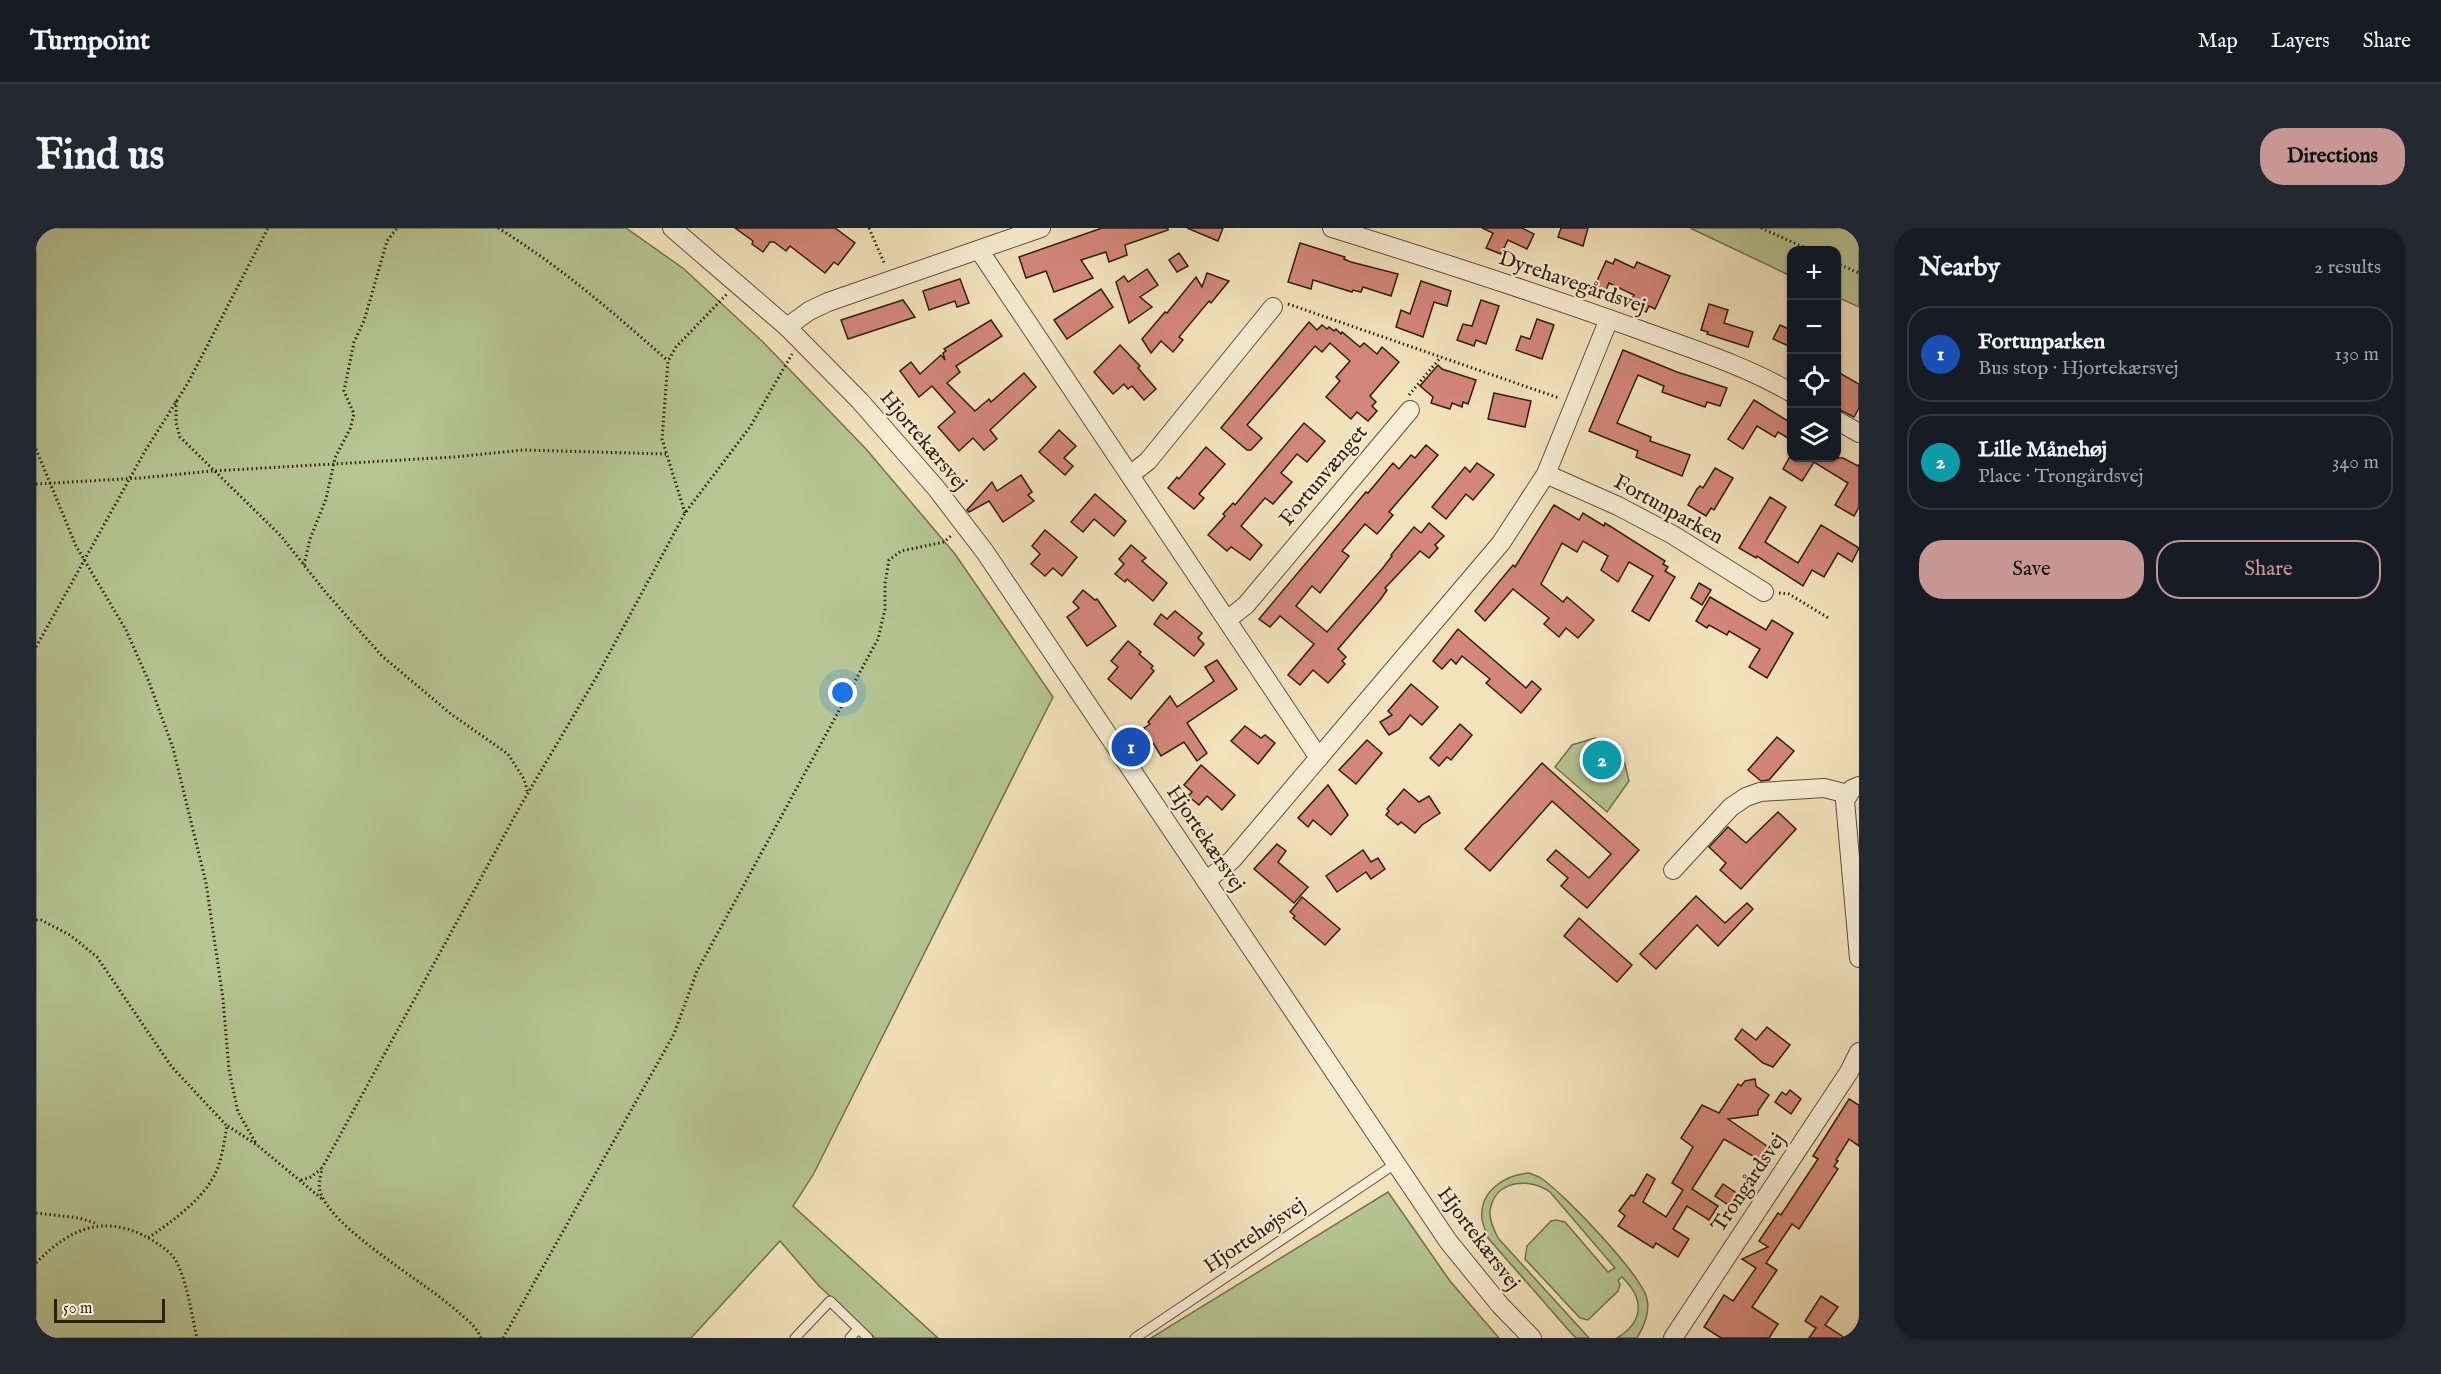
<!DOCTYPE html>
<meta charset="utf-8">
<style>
:root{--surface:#171b24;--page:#242831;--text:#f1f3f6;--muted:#9ea1a6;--line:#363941;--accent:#c59692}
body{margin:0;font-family:"IM FELL English",serif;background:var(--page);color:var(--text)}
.controls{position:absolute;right:18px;top:18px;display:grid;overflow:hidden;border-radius:12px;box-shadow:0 2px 4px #0004}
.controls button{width:54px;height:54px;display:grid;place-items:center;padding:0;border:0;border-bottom:2px solid var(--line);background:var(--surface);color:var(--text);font:30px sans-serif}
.scale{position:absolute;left:18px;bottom:15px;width:111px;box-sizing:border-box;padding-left:6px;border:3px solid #321d11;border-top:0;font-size:16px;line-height:21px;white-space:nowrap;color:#321d11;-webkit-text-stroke:4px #f7edd4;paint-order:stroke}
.you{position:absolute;left:807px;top:465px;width:21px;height:21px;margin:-15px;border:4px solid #fff;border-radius:50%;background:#1a73e8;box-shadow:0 0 0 9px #1a73e833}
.badge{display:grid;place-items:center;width:39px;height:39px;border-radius:50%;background:var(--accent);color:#fff;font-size:20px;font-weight:700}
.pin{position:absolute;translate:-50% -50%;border:3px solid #fff;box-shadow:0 2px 6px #0006}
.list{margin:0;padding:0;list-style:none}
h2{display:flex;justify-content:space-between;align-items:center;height:78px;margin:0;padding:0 24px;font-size:26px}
h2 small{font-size:20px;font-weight:400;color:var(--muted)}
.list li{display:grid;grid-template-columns:39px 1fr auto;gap:18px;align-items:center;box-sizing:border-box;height:96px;margin:0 12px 12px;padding:0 12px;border:2px solid var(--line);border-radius:24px}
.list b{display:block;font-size:22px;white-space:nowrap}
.list p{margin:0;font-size:20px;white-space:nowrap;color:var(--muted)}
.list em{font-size:20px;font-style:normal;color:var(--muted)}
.actions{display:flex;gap:12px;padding:18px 24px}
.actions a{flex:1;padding:14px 0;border:2px solid var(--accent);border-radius:24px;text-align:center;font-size:21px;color:var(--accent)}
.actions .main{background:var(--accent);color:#111}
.icon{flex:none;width:33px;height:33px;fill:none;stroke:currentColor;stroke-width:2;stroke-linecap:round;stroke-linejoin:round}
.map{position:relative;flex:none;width:1823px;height:1110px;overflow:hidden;border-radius:24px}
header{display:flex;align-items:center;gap:36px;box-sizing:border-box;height:84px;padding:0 30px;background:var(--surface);border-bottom:2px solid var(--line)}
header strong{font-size:28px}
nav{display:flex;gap:33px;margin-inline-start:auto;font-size:21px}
.intro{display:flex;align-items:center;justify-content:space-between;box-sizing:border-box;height:144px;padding:0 36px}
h1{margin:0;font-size:42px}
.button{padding:15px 27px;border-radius:24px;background:var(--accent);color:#111;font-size:21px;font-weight:700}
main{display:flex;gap:36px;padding:0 36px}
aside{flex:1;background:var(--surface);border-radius:24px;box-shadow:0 2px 4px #0004}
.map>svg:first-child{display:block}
.green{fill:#b6c594;stroke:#747152;stroke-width:1.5}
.building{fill:#d3877b;stroke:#321d11;stroke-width:1.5}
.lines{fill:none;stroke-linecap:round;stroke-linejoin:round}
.service-casing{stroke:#624e3c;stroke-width:11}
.minor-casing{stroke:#624e3c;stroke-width:20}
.path{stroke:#321d11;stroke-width:3;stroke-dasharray:1.5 3;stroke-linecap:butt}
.service{stroke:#f7edd4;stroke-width:9}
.minor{stroke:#f7edd4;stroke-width:18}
.labels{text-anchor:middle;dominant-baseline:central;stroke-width:4.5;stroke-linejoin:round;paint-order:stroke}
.street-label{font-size:21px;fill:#321d11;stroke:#f7edd4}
</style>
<header>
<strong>Turnpoint</strong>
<nav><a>Map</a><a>Layers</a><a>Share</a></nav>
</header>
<div class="intro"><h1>Find us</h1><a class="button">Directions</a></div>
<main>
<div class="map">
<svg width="1823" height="1110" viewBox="0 0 1823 1110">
<rect width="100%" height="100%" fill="#f3e3bd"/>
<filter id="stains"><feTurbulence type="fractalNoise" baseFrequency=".00333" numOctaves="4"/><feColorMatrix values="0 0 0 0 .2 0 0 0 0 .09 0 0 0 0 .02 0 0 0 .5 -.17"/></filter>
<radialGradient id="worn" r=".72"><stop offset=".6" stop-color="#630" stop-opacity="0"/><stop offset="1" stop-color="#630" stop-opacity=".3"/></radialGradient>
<!-- green -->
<g class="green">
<polygon points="0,0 590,0 648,41 727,114 830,221 919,326 1017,469 777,947 757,978 902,1110 839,1110 783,1058 744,1013 655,1110 0,1110"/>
<polygon points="1654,0 1823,0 1823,79 1801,69 1800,22 1756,22 1755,48"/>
<polygon points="1559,510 1586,524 1593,553 1571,584 1519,539 1536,517"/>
<path d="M1493,945C1497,947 1502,948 1505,950C1528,966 1605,1046 1611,1071C1614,1085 1608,1098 1601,1110H1581C1609,1093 1608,1070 1586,1049L1582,1052L1584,1057L1582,1063L1552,1092L1544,1090L1489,1031L1491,1018L1515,993L1520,992L1529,994L1572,1044L1579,1040L1514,964C1493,949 1458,952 1454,983C1453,992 1458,1002 1462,1010L1553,1110H1540L1535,1105L1452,1010C1450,1004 1447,997 1446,991C1443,963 1469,947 1493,945Z"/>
<polygon points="1352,964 1414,1053 1463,1110 1115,1110"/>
</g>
<!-- building -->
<g class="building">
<polygon points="699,0 799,0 819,15 802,37 798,34 789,45 754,18 750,23 738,14 734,14 727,24 716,16 717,13"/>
<polygon points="1066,0 1132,0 1132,2 1089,17 1091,27 1073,34 1070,24 1045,32 1057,50 1018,64 1010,43 990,50 983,29"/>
<polygon points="1151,0 1187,0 1182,13"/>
<polygon points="1446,0 1486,0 1498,6 1491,21 1472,12 1465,26 1450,20 1457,5"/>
<polygon points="1525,0 1552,0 1547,18 1522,9"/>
<polygon points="1264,15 1309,29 1308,31 1315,34 1362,46 1355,68 1327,59 1325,64 1317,62 1316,64 1277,52 1275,61 1252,54"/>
<polygon points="1143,25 1152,38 1141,44 1133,32"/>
<polygon points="1579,31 1598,40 1601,34 1634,48 1619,81 1613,78 1610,84 1593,76 1598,67 1573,55 1567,69 1556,64 1570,33 1577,36"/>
<polygon points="1111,41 1122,57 1104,69 1116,79 1093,95 1080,54 1088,48 1092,54"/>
<polygon points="1171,45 1193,53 1175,75 1173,73 1143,109 1147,112 1137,124 1125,113 1115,125 1106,111 1129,84 1131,85 1160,49 1166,59"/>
<polygon points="924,51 933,75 921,79 919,73 893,82 887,63"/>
<polygon points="1385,53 1415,63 1411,78 1398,74 1387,109 1360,99 1365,82 1374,86"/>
<polygon points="1065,61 1077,79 1031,111 1018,92"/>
<polygon points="867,72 879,89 812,111 805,92"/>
<polygon points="1445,72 1463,78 1450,116 1440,112 1438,118 1421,112 1427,96 1436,98"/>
<polygon points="1673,76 1692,82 1688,95 1717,104 1712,119 1671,106 1672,104 1665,102"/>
<polygon points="1501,91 1518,97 1506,131 1480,122 1485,108 1494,111"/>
<polygon points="955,92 966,108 920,138 924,144 911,155 939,183 953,171 955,174 988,145 1000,159 954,202 961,211 948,222 937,210 923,223 902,199 919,184 896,158 883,169 864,143 875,134 884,146 905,127 909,132 907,125 910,123 908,121"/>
<polygon points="1273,94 1281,102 1286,97 1291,101 1293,99 1298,103 1300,101 1305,106 1306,104 1324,119 1328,115 1341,126 1346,119 1363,134 1334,168 1340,174 1336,178 1341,183 1332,193 1321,184 1315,191 1290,169 1304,153 1300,149 1314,133 1294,115 1286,124 1279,118 1211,197 1226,210 1215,222 1211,222 1185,200"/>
<polygon points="1744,97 1755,102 1755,119 1737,111"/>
<polygon points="1084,117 1104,138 1102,140 1120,161 1108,172 1096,158 1092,161 1088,156 1077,166 1058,144"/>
<polygon points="1587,122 1641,144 1691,160 1684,178 1671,174 1669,179 1626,164 1628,158 1602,147 1581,195 1615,209 1614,213 1654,227 1646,248 1600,229 1602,223 1553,203"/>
<polygon points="1402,137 1406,141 1440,152 1432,176 1427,174 1426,179 1416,175 1414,181 1395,175 1397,169 1384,158"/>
<polygon points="1800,143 1823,156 1823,180 1818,189 1800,180"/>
<polygon points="1458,165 1495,173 1489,199 1452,191"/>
<polygon points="1718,172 1755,195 1755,212 1742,204 1739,209 1721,198 1707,221 1692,211"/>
<polygon points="1268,195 1289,213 1271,234 1261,226 1245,245 1256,254 1237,276 1229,270 1205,298 1226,317 1214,332 1195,319 1191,323 1172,307 1189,288 1187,286 1197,275 1199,277"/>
<polygon points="1023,202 1040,218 1028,230 1037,238 1029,247 1003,224"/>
<polygon points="1390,217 1402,227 1353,284 1357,287 1341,306 1329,296 1306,323 1313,328 1284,365 1276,358 1260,378 1291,404 1346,341 1356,328 1355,327 1378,299 1385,305 1393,295 1408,308 1399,317 1402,320 1393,330 1384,323 1349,360 1351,362 1344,372 1302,421 1310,429 1306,433 1309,436 1292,455 1277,442 1264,457 1252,447 1278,416 1244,388 1234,399 1223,391 1330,264 1332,265 1357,235 1363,241 1375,227 1379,230"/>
<polygon points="1170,219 1189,236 1163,266 1168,270 1158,281 1132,260 1141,249 1143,251"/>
<polygon points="1753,230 1807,230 1822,238 1823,236 1823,279 1818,288 1799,277 1812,255 1778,234 1766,253 1747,241"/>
<polygon points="1441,235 1458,247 1437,272 1430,266 1410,291 1396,279 1429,239 1434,244"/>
<polygon points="1679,240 1697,250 1678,282 1675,280 1670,288 1652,277 1661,261 1664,258 1667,260"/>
<polygon points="985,247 996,264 992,267 998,273 967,294 953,273 933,284 931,282 956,254 961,263"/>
<polygon points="1059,266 1090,293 1078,308 1058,291 1047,304 1035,294"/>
<polygon points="1734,269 1750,279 1729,314 1762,335 1785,297 1823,320 1816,334 1802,325 1788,349 1776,342 1767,358 1721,328 1720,330 1703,320"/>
<polygon points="1518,277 1543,292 1547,285 1568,298 1569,295 1629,333 1627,336 1632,339 1629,343 1639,349 1613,393 1596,383 1617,348 1593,334 1582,354 1565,342 1572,328 1547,313 1541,324 1526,315 1505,356 1527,374 1531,369 1558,392 1542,410 1530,400 1523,409 1508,396 1513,390 1477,361 1449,393 1439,383 1477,337 1479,339"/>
<polygon points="1009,302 1041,329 1026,348 1017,340 1009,348 995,336 1004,326 996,318"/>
<polygon points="1095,317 1110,330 1106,333 1131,355 1117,373 1091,351 1089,354 1079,346 1088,336 1083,331"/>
<polygon points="1663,355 1675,362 1666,377 1655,370"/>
<polygon points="1047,362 1059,372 1061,371 1080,398 1051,418 1031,389 1043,380 1037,374"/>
<polygon points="1674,369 1730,402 1736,392 1757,405 1731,450 1713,439 1724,421 1693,403 1691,407 1673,397 1671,400 1660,393"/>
<polygon points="1139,383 1166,405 1162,410 1168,416 1158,428 1118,396 1125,386 1131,391"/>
<polygon points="1422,401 1490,460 1496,453 1505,461 1485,485 1450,455 1454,451 1426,428 1420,436 1415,431 1406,441 1397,433"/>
<polygon points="1092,413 1105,424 1103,426 1117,438 1115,440 1118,443 1095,471 1072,451 1082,439 1075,433"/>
<polygon points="1181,432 1201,461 1151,495 1171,525 1161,533 1148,514 1125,528 1108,500 1114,496 1112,494 1134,468 1141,479 1178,453 1169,439"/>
<polygon points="1375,456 1402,479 1386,497 1374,487 1363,501 1353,507 1344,494 1356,487 1352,483"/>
<polygon points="1424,496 1436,507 1415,532 1411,529 1403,538 1394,530"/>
<polygon points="1209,498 1225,510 1229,507 1239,515 1222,536 1195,513"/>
<polygon points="1741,509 1758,523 1733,552 1725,553 1712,542"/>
<polygon points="1331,512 1346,525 1320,556 1303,542"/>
<polygon points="1506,535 1603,622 1551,680 1525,658 1532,650 1511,632 1520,622 1553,650 1575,626 1516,573 1454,643 1429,621"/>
<polygon points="1165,537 1199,567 1186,582 1171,568 1163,577 1152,568 1156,564 1148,557"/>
<polygon points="1292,557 1312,587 1295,607 1277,592 1272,599 1262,590"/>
<polygon points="1368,561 1383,574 1393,568 1404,585 1386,597 1379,605 1365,594 1362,597 1350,587 1353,583 1351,581"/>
<polygon points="1742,584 1760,601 1705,661 1684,642 1690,635 1673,619 1692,599 1710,615"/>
<polygon points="1241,616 1250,623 1242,634 1272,659 1258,675 1218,641"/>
<polygon points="1327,622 1335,634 1342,630 1349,641 1335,651 1330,644 1301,664 1290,648"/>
<polygon points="1660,668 1689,695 1711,675 1717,681 1682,718 1661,697 1620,741 1604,726"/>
<polygon points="1266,669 1304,701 1289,717 1257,690 1259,688 1254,684"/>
<polygon points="1543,690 1596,737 1581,754 1528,708"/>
<polygon points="1731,799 1754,817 1737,839 1727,835 1699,811 1706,801 1720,812"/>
<polygon points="1719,851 1720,858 1733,867 1722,883 1722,887 1692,891 1738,923 1730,936 1688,911 1656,961 1682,978 1673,992 1651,978 1637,1001 1653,1011 1642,1029 1620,1015 1617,1020 1582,998 1589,988 1583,983 1595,967 1598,968 1611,946 1619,951 1607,974 1630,989 1647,962 1636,955 1657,919 1645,910 1666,877 1683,885 1702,856 1705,858 1709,853"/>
<polygon points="1754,862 1765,871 1755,886 1739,874 1746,864 1750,867"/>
<polygon points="1813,871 1823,877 1823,918 1813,911 1800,932 1802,933 1798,938 1802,941 1763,1001 1756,996 1730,1035 1741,1042 1716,1079 1742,1096 1733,1110 1685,1110 1668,1099 1688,1067 1697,1073 1720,1040 1706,1031 1732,1019 1723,1013 1742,985 1745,987 1782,931 1777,928"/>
<polygon points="1687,956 1702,966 1694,978 1679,968"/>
<polygon points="1785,1068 1802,1079 1789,1097 1809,1110 1773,1110 1780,1100 1769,1093"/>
</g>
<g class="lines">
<!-- service casing -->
<g class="service-casing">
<g id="service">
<polyline points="759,1110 794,1073 832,1110"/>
<polyline points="814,1110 822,1101"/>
<polyline points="1099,1110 1359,936"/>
</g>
</g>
<!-- minor casing -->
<g class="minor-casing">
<g id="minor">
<polyline points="636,0 751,99 824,173 900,260 949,324 1412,1013 1464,1077 1496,1110"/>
<path d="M1296,0C1399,32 1502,65 1604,102C1656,121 1708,137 1756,165"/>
<polyline points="943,22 1283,530"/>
<polyline points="751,99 773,83 792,74 1005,0"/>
<polyline points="1800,192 1823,205"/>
<polyline points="1510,246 1582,278 1637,307 1728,364"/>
<polyline points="1094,247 1112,233 1237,79"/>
<polyline points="1191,392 1210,377 1374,182"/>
<polyline points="1823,558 1816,561 1809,573 1823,730"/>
<polyline points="1637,642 1695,579 1710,569 1724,564 1788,560 1812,566"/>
<polyline points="1170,653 1196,632 1465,315 1510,246 1573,91"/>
<polyline points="1637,1110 1813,844 1823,824"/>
</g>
</g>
<!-- path -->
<g class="path">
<path d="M462,0C524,38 578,85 632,133"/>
<polyline points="833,0 849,37"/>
<polyline points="1725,0 1774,22"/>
<polyline points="1800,35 1823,45"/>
<polyline points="1252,76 1523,170"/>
<polyline points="1373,167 1405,129"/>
<polyline points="140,173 140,195 144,209 245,308 291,366 346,428 415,486 472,526 488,551 492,566"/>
<polyline points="0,221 40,318 90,402 113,454 137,520 170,655 187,771 193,842 202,884 221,917"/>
<polyline points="0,256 104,250 176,243 418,229 487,222 630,226"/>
<polyline points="649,285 626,211 632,133 640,119 691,66"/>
<polyline points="268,337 274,311 290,271 299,230 314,201 318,186 308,163 318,114 328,93 351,13 361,0"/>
<polyline points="1743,365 1753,366 1794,391"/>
<polyline points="0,419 109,223 152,155 232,0"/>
<path d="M0,692H5L34,707L61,729L135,838L191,898C188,914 186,933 178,948C164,974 135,994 112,1010"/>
<polyline points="192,898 221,917 286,971"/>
<polyline points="265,952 275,949 285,941"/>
<polyline points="0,985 43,990 62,996"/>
<path d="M0,1035C35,999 70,985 116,1012C125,1018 135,1024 140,1033C152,1056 155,1085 161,1110"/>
<path d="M445,1110C441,1099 430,1091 421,1083C389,1054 294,1000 284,963C282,956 285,947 286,940L486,575L561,448L649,285L714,199L756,126"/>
<polyline points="467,1110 638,806 661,743 842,411 849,381 849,356 853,332 865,323 908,314 917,306"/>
</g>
<!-- service -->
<use href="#service" class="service"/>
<!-- minor -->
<use href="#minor" class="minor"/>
</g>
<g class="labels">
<!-- street labels -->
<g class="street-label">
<text transform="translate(1536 55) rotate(19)">Dyrehavegårdsvej</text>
<text transform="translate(887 213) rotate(50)">Hjortekærsvej</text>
<text transform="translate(1288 248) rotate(-50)">Fortunvænget</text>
<text transform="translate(1632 282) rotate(29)">Fortunparken</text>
<text transform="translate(1169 611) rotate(56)">Hjortekærsvej</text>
<text transform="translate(1713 955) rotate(-56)">Trongårdsvej</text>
<text transform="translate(1219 1008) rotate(-34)">Hjortehøjsvej</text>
<text transform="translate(1442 1011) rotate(53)">Hjortekærsvej</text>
</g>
</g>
<rect width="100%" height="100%" filter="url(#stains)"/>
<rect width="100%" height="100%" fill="url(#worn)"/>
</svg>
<div class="controls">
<button>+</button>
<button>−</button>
<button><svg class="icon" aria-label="locate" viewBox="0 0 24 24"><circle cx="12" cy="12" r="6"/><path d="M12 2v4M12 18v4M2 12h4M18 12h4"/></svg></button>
<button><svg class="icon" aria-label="layers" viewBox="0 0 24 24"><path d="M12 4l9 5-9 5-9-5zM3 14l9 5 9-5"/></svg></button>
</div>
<div class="scale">50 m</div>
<div class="you"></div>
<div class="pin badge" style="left:1095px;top:519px;background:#1a4fb4">1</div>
<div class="pin badge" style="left:1566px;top:532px;background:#0f9aa8">2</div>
</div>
<aside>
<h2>Nearby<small>2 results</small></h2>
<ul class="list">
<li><span class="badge" style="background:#1a4fb4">1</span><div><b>Fortunparken</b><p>Bus stop · Hjortekærsvej</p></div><em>130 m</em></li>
<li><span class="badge" style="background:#0f9aa8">2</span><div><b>Lille Månehøj</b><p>Place · Trongårdsvej</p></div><em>340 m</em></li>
</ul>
<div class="actions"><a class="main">Save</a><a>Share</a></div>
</aside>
</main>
